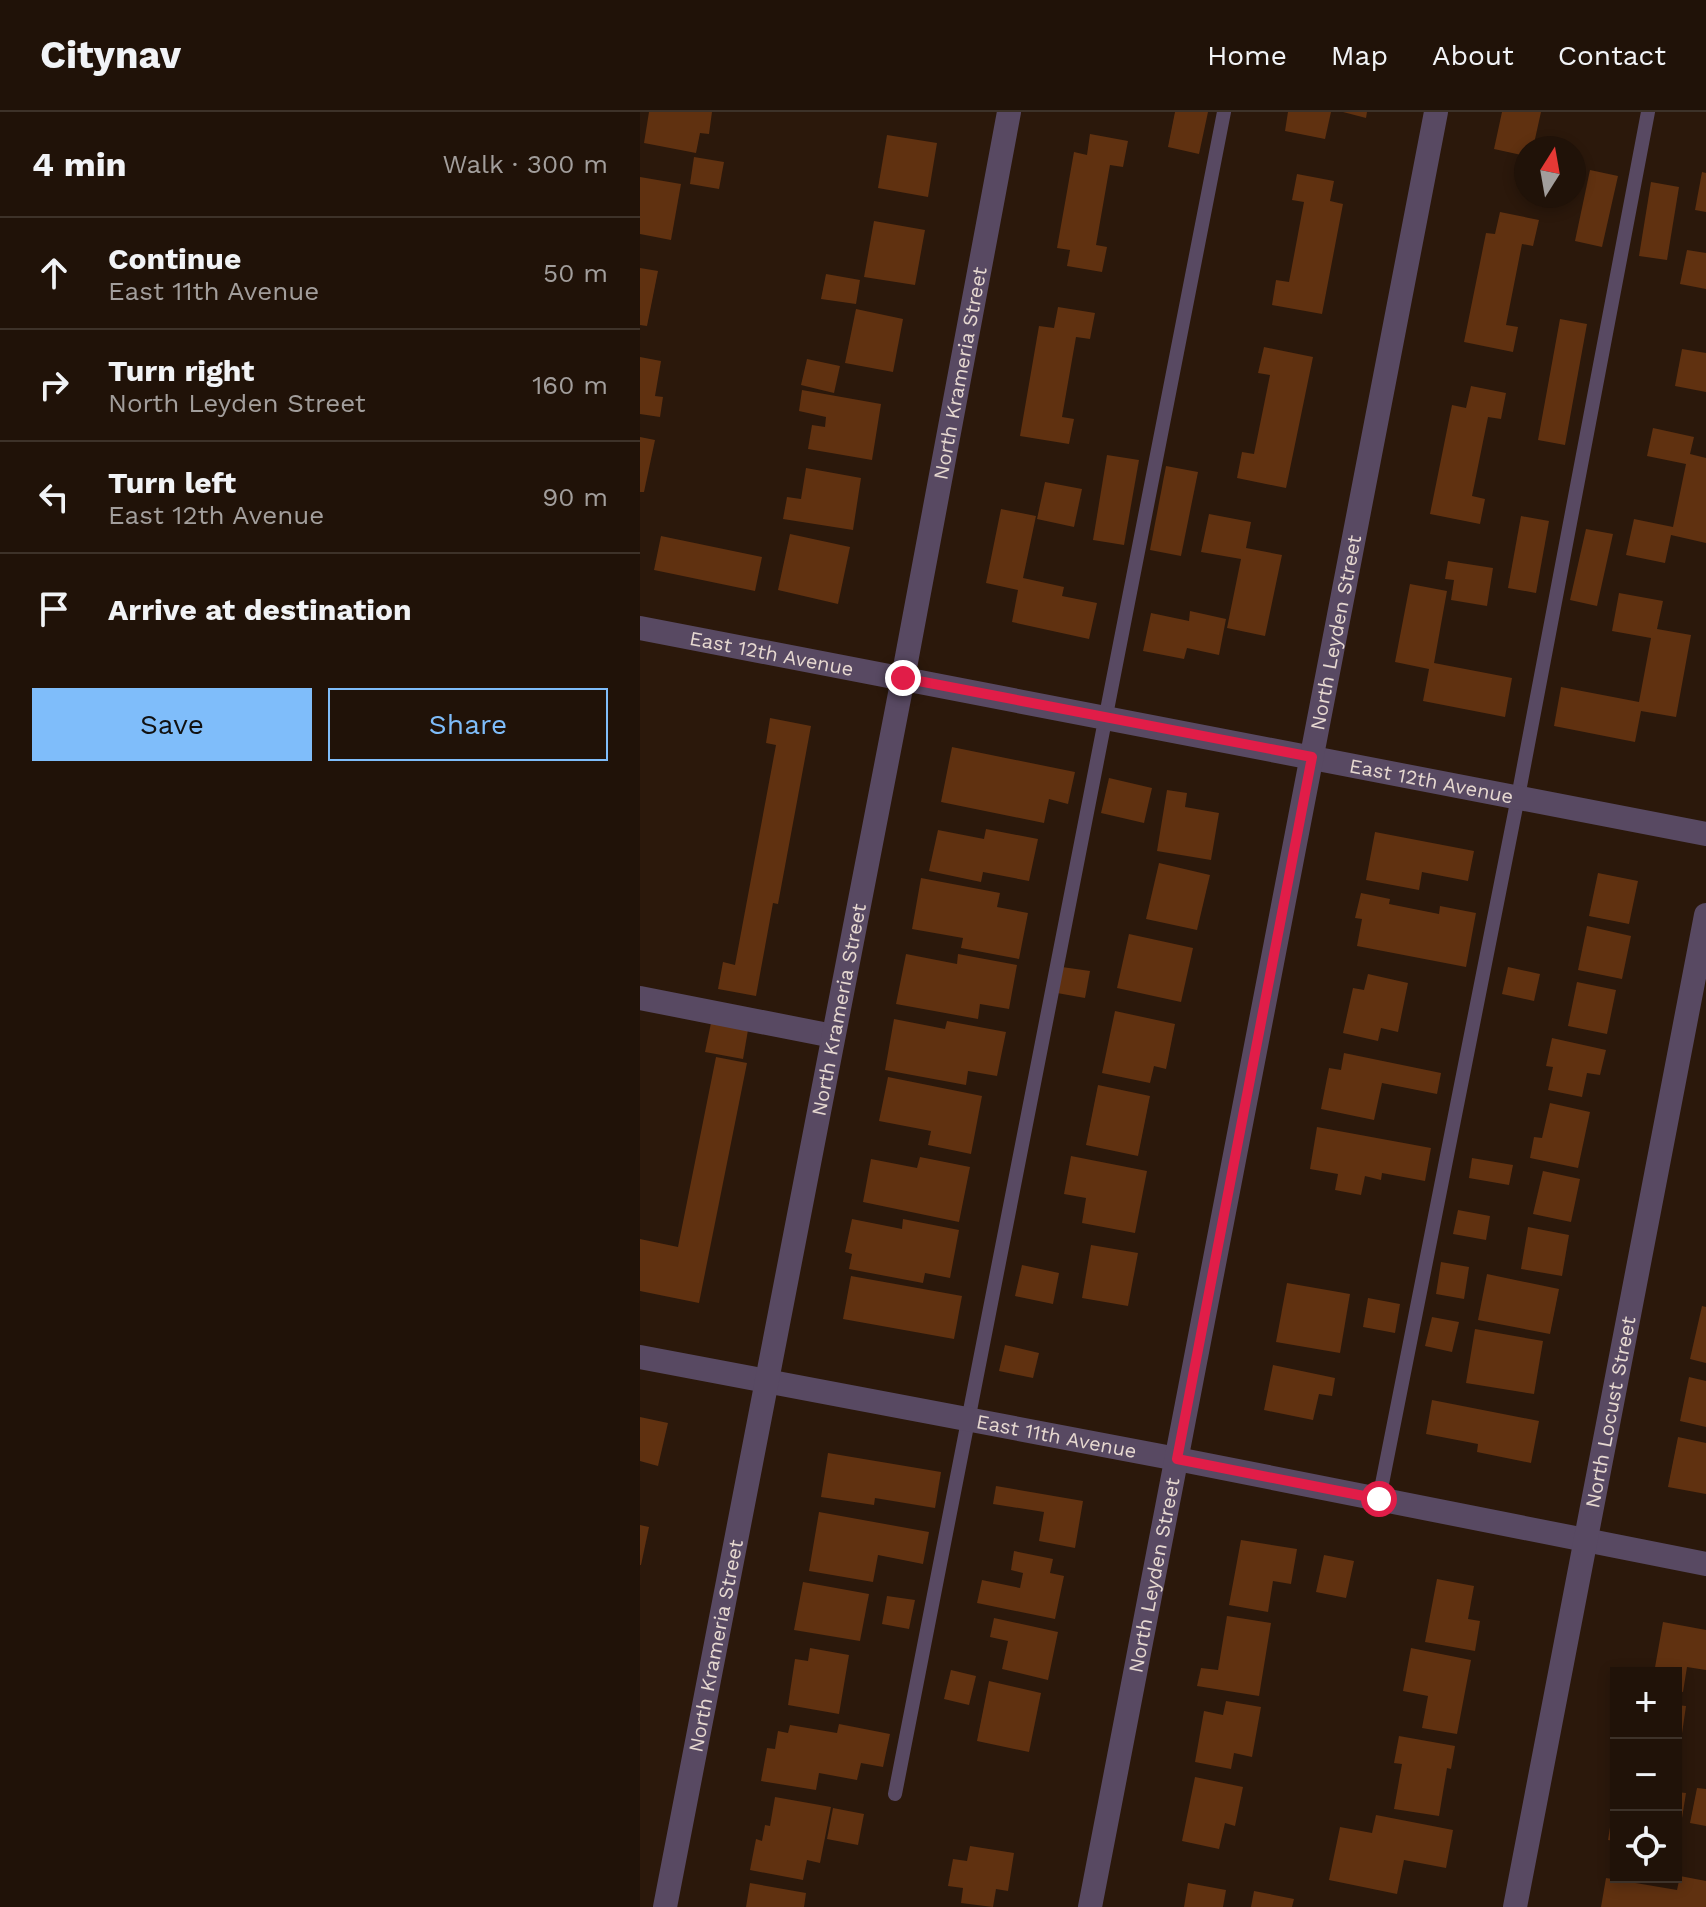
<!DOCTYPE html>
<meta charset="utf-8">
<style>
:root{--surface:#201208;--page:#281b12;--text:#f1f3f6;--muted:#a29e9c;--line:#3d3229;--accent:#7fbdfa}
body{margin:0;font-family:"Work Sans",sans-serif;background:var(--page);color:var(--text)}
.controls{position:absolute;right:24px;bottom:24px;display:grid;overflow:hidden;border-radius:0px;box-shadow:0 4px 12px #0003}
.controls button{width:72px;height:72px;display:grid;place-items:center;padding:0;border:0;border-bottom:2px solid var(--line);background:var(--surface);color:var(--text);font:40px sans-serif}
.compass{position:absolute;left:874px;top:24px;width:72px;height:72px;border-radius:50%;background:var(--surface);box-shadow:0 4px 12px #0003;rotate:11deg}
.stop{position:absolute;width:24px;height:24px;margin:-18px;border:6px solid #e11d48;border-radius:50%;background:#fff}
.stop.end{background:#e11d48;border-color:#fff;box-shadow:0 2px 8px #0008}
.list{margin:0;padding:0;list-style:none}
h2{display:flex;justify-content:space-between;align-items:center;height:104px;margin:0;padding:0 32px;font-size:34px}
h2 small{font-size:26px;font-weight:400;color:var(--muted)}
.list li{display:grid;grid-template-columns:52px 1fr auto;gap:24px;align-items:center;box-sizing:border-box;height:112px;padding:0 32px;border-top:2px solid var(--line)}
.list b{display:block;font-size:30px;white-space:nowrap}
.list p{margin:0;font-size:26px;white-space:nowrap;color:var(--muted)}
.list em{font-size:26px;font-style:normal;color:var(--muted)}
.actions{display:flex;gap:16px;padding:24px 32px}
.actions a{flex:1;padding:18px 0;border:2px solid var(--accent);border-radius:0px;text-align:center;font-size:28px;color:var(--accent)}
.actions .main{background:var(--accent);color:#111}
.icon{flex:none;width:44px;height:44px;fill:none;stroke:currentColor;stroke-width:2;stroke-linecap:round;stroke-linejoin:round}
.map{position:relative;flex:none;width:1066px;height:1795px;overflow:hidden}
header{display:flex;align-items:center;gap:48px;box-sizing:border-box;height:112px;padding:0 40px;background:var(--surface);border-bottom:2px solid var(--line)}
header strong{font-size:38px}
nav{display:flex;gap:44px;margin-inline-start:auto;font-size:28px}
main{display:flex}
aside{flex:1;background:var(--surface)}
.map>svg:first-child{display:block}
.building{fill:#603110}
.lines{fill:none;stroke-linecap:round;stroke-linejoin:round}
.service{stroke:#584962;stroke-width:14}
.minor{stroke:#584962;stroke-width:24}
.tertiary{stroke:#584962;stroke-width:24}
.route{stroke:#e11d48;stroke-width:10}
.labels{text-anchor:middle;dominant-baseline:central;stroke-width:6;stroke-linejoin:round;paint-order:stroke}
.street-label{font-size:20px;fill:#e6d8d0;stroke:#0d0603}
</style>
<header>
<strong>Citynav</strong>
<nav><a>Home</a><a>Map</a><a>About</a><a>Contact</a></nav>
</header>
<main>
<aside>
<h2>4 min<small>Walk · 300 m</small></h2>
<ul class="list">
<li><svg class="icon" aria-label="ahead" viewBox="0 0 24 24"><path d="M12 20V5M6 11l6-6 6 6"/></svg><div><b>Continue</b><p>East 11th Avenue</p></div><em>50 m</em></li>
<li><svg class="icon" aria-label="right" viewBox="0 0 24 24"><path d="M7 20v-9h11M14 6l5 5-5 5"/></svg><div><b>Turn right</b><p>North Leyden Street</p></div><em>160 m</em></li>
<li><svg class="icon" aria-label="left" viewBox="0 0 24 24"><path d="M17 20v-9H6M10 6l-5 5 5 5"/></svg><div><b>Turn left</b><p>East 12th Avenue</p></div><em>90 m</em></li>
<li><svg class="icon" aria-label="arrive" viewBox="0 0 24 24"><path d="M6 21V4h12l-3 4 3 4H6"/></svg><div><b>Arrive at destination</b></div></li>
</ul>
<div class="actions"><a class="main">Save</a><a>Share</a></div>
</aside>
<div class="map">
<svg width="1066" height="1795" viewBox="0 0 1066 1795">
<rect width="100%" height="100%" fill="#2b180b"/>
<!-- building -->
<g class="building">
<polygon points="9,0 72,0 69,22 60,21 56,41 4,31"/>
<polygon points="535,0 568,0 559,42 528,35"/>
<polygon points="648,0 691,0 685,27 645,19"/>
<polygon points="703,0 727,0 726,6"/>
<polygon points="862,0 901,0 895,27 930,36 886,36 886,44 854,37"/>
<polygon points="450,22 488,29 483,55 470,53 456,133 467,135 462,160 427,154 430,138 417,136 434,40 447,43"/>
<polygon points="247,23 297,31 288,85 238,76"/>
<polygon points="54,45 84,50 79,77 50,72"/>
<polygon points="950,58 978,64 962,135 935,129"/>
<polygon points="1062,60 1066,61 1066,100 1055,98"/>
<polygon points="657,62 694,69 690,89 703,92 682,202 632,193 636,168 649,170 664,90 652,88"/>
<polygon points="0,65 41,72 31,128 0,122"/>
<polygon points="1011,70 1039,75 1027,148 999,144"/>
<polygon points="860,100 899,108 893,134 882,132 866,213 878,215 873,240 824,230 846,121 855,122"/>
<polygon points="234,109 285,118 275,173 224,165"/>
<polygon points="1047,138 1066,141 1066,177 1040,172"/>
<polygon points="0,156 18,159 7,214 0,213"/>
<polygon points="186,162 220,168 216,192 181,187"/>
<polygon points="418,195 455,201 450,227 436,225 422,305 434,307 429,332 380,324 399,214 414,216"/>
<polygon points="216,197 263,207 253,260 205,251"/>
<polygon points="920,207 947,212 925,333 898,328"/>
<polygon points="624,235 673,245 646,376 597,366 602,340 614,342 630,263 618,261"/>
<polygon points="1042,237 1066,241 1066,280 1035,274"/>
<polygon points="0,245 21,249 15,284 23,285 20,305 0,302"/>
<polygon points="167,247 200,254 194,281 161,273"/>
<polygon points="831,274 866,281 861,307 848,305 832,384 845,387 840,412 790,402 812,293 826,296"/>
<polygon points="162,278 241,292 232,348 168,337 172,313 185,315 186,305 159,299"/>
<polygon points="1013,316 1054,325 1050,342 1066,346 1066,431 1031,423 1025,451 986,443 994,407 1033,415 1046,352 1007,344"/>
<polygon points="0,325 15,328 4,380 0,380"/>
<polygon points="467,343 499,348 484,433 453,428"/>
<polygon points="526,354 558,360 541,444 510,438"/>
<polygon points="166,356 221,366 213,418 143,407 147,385 161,387"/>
<polygon points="405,370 442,377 434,415 397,407"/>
<polygon points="361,397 396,404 383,466 424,475 422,484 457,491 449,527 372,510 378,478 346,471"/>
<polygon points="569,402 611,410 606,436 642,443 625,524 587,516 601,447 561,440"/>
<polygon points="881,404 909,409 896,481 868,476"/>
<polygon points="946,417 973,422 957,494 930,488"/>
<polygon points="150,422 210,435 198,492 138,478"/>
<polygon points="21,424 122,445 115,479 14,458"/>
<polygon points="808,449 853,456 847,494 811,488 814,468 805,467"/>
<polygon points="770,472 807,479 794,551 872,566 865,605 783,589 789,557 755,550"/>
<polygon points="979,481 1023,489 1017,517 1051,523 1036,605 1001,599 995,630 914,614 921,575 999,590 1011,526 972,519"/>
<polygon points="550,499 586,507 579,543 547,536 544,547 503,539 511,501 549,509"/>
<polygon points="130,606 171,614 138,792 133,791 116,884 78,877 83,850 95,853 136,633 126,631"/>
<polygon points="312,635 435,660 428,692 409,687 404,711 301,690"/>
<polygon points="469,666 512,676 504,711 461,701"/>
<polygon points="527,678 547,681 545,695 579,701 571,748 517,739"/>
<polygon points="346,717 398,727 389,769 343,760 341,770 289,759 298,718 344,727"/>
<polygon points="735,720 834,739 828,769 782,760 779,778 726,768"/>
<polygon points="519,751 570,763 557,818 506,807"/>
<polygon points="958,761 998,769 989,812 949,804"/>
<polygon points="281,766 360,781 357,795 388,801 379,847 321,836 323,826 272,817"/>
<polygon points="721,781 750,787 749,792 799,802 800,794 836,801 826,855 717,834 722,807 715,806"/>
<polygon points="947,814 991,824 982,867 938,858"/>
<polygon points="489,822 553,836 541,890 477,876"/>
<polygon points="266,842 317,852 318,842 377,853 369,897 340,892 338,907 256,892"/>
<polygon points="422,855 450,859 445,886 417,881"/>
<polygon points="868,855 900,862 894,889 862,882"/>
<polygon points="728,862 768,871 758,920 741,916 738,929 703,921 713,876 724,878"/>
<polygon points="937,870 976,878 967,922 928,914"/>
<polygon points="475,899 535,912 526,957 514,954 510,971 462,961"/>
<polygon points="254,907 305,917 307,909 366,920 357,964 328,959 326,973 245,958"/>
<polygon points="71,911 108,918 103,947 65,940"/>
<polygon points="912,926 966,938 960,963 947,961 942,985 908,978 913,955 906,954"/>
<polygon points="704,941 801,961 797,982 742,971 734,1008 681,997 689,956 701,958"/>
<polygon points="76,945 107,951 59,1191 0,1179 0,1127 38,1135"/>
<polygon points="248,965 342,984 331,1042 288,1033 291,1019 239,1009"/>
<polygon points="458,973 510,984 498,1044 446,1033"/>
<polygon points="910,991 950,1000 938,1056 890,1046 894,1025 902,1026"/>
<polygon points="677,1015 791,1036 785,1069 742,1061 741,1068 725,1064 721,1083 695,1078 698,1062 670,1057"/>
<polygon points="431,1044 507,1059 495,1121 442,1111 446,1086 424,1082"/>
<polygon points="280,1045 330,1055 319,1110 223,1090 231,1047 277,1056"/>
<polygon points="832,1046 873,1053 869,1073 829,1066"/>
<polygon points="903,1059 940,1067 931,1110 893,1102"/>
<polygon points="818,1098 850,1104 846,1128 813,1122"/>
<polygon points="212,1107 262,1117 263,1107 319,1118 310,1166 285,1161 283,1171 209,1157 212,1142 205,1140"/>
<polygon points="888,1115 929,1123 922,1164 881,1157"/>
<polygon points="451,1133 498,1141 488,1194 442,1186"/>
<polygon points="801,1150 829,1155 824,1187 796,1182"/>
<polygon points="382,1153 419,1161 413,1192 375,1184"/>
<polygon points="847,1162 919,1177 910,1222 838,1208"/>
<polygon points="211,1164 322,1184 314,1227 203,1207"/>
<polygon points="647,1171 710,1182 700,1241 636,1230"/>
<polygon points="728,1186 760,1192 755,1221 723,1215"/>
<polygon points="1062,1194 1066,1195 1066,1251 1050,1247"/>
<polygon points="792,1205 819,1210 812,1240 785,1234"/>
<polygon points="835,1217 903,1229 894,1282 826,1271"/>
<polygon points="365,1233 399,1241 393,1266 359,1259"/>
<polygon points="633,1253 695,1266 692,1284 679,1282 673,1308 624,1298"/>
<polygon points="1049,1265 1066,1269 1066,1315 1040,1309"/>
<polygon points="792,1288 899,1309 891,1351 837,1340 838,1332 786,1322"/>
<polygon points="0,1305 28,1311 18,1354 0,1349"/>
<polygon points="1038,1325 1066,1331 1066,1382 1028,1375"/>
<polygon points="188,1341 301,1360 295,1396 235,1386 234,1393 181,1385"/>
<polygon points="356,1374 443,1389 435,1436 399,1429 404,1400 353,1392"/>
<polygon points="179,1400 289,1420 283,1452 238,1443 233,1470 169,1459"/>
<polygon points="0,1413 9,1415 1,1453 0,1453"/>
<polygon points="601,1428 657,1437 651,1472 633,1469 628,1500 589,1493"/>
<polygon points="374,1439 413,1447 410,1461 424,1464 415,1507 337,1491 342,1468 380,1476 383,1461 371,1458"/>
<polygon points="684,1443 714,1449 706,1486 676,1480"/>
<polygon points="797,1467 834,1474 828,1507 840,1509 835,1539 785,1530"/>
<polygon points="163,1470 229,1482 220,1529 154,1518"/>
<polygon points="247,1484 275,1488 269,1517 242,1512"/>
<polygon points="587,1504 631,1511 619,1584 557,1574 561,1556 578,1558"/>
<polygon points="354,1506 418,1520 408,1568 362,1557 368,1529 350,1525"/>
<polygon points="1023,1510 1066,1518 1066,1558 1047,1555 1043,1580 1036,1579 1036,1561 1014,1561"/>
<polygon points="170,1536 209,1543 199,1602 148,1593 155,1547 168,1549"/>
<polygon points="771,1536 831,1548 817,1622 782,1616 788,1584 763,1579"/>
<polygon points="311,1558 336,1564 329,1593 304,1587"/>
<polygon points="349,1569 401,1581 389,1640 337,1629"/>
<polygon points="586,1589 621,1595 612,1645 594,1641 591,1657 555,1650 564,1599 583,1603"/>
<polygon points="1036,1593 1046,1594 1038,1649 1036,1649"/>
<polygon points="199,1612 250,1622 243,1655 221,1651 217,1668 179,1661 176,1678 121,1669 127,1636 135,1637 138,1619 148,1621 150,1613 197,1621"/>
<polygon points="759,1624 815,1634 811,1657 807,1656 799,1704 754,1697 762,1652 754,1651"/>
<polygon points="555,1665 603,1675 595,1714 585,1711 579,1737 542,1729"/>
<polygon points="1057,1676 1066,1677 1066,1714 1050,1711"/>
<polygon points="1036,1680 1046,1681 1038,1731 1036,1731"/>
<polygon points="135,1685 191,1695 180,1751 167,1748 163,1768 110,1758 116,1727 122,1729 125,1713 130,1714"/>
<polygon points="974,1690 976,1690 976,1729 968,1728"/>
<polygon points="193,1696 224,1702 218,1733 187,1727"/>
<polygon points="736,1703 813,1718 806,1756 764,1748 757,1782 689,1768 700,1715 732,1721"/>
<polygon points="330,1734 374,1741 368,1779 356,1777 353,1795 321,1791 323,1776 308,1774 313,1747 327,1749"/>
<polygon points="1040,1764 1066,1769 1066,1795 961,1795 966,1766 1037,1778"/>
<polygon points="110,1771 166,1781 164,1795 106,1795"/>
<polygon points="548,1771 586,1778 583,1795 544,1795"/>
<polygon points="614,1779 654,1787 652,1795 611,1795"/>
</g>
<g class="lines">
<!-- service -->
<g class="service">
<polyline points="739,1387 878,685 1008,0"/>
<polyline points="255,1682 584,0"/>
</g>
<!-- minor -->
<g class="minor">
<path id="s1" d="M0,516L1066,722"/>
<polyline points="0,886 193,924"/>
<path id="s2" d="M0,1245L537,1347L1066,1452"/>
<path id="s3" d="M450,1795L796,0"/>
<path id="s4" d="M875,1795L1066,803"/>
</g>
<!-- tertiary -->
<path class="tertiary" id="s5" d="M25,1795L263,566L369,0"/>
</g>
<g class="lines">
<!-- route -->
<polyline class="route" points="263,566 672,645 537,1347 739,1387"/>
</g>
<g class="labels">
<!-- street labels -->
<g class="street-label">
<text stroke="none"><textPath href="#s5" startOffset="1562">North Krameria Street</textPath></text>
<text stroke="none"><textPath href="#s3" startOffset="1298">North Leyden Street</textPath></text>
<text stroke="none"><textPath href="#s1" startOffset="134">East 12th Avenue</textPath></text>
<text stroke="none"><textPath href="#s1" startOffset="806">East 12th Avenue</textPath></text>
<text stroke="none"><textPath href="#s5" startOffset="914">North Krameria Street</textPath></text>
<text stroke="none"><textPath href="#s4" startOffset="504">North Locust Street</textPath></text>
<text stroke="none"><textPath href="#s2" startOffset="424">East 11th Avenue</textPath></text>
<text stroke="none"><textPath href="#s3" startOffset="338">North Leyden Street</textPath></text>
<text stroke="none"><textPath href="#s5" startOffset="266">North Krameria Street</textPath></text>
</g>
</g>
</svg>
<div class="controls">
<button>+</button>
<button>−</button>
<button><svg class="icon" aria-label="locate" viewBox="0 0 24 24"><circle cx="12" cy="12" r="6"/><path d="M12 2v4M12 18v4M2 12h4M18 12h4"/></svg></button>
</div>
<svg class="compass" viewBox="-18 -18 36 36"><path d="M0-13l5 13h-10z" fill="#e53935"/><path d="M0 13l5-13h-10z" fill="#a29e9c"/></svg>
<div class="stop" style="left:739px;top:1387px"></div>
<div class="stop end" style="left:263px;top:566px"></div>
</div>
</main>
